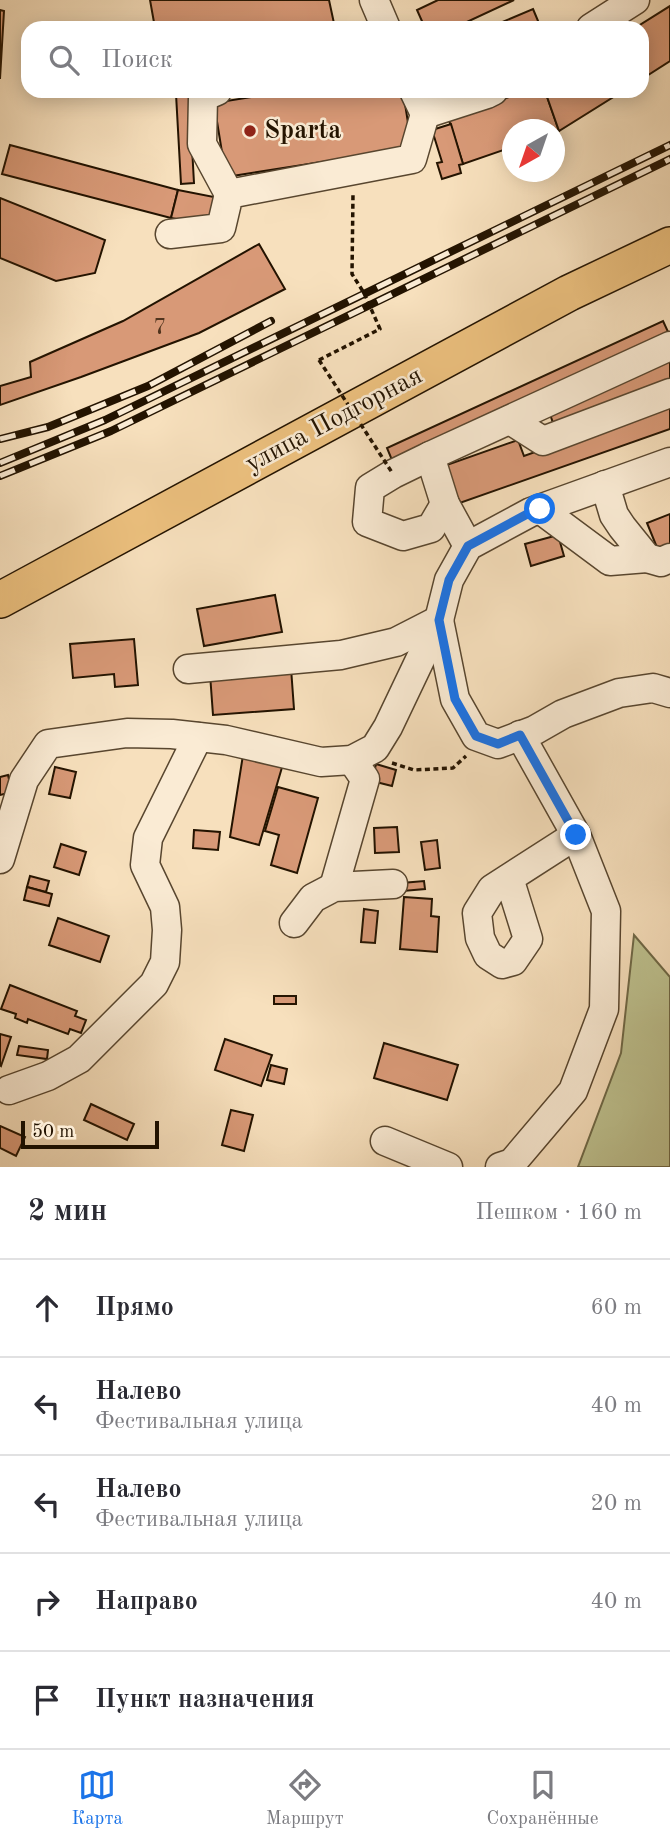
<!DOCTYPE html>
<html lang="ru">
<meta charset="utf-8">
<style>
:root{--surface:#fff;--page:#f7f7f7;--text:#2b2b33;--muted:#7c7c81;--line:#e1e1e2;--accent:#1a73e8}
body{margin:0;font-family:"Old Standard TT",serif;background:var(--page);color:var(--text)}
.compass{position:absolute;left:502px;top:119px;width:63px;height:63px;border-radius:50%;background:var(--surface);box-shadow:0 4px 18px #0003;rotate:220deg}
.scale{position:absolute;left:21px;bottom:18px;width:138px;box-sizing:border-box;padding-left:7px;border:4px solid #231300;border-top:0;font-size:19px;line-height:24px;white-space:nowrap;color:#231300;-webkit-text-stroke:5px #faebd4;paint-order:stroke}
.stop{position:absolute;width:21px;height:21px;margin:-16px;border:5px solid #1a73e8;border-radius:50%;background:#fff}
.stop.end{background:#1a73e8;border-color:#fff;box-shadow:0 2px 7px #0008}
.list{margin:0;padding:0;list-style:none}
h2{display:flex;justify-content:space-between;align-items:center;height:91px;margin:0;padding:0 28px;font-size:30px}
h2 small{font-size:23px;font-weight:400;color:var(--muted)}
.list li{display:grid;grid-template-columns:46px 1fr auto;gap:21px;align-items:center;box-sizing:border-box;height:98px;padding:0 28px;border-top:2px solid var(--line)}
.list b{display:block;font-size:26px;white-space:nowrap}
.list p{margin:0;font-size:23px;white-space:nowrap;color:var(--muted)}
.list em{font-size:23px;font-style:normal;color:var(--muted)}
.icon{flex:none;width:38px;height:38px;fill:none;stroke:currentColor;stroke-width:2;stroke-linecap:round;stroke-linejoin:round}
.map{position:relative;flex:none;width:670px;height:1167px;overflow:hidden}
.search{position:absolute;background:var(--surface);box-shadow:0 4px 18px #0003;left:21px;right:21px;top:21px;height:77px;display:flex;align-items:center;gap:18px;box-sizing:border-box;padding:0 24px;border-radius:21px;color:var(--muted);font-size:26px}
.sheet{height:581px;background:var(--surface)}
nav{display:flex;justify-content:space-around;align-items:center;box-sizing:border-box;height:98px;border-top:2px solid var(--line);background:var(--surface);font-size:19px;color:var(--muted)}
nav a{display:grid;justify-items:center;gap:4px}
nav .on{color:var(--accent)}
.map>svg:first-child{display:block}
.green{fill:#bec290;stroke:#706a48;stroke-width:2}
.building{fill:#d89977;stroke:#231300;stroke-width:2}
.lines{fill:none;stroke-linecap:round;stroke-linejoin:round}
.minor-casing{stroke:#58462f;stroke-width:31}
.major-casing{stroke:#231300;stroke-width:38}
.path{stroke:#231300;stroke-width:3.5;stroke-dasharray:5 3.5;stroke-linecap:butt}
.minor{stroke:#faebd4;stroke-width:28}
.major{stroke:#ecc07e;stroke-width:35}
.rail-casing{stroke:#231300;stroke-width:8}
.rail{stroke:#faebd4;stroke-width:5;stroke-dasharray:16;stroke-linecap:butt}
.path-bridge{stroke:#231300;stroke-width:3.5;stroke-dasharray:5 3.5;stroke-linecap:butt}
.route{stroke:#1a73e8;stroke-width:9}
.poi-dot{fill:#8f2418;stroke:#faebd4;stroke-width:2.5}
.labels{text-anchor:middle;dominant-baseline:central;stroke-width:5;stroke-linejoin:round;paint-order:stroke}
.number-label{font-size:23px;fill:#50341e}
.poi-label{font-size:26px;font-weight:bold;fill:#231300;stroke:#faebd4;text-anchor:start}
.street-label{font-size:26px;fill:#231300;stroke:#faebd4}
</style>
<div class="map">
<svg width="670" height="1167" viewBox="0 0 670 1167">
<rect width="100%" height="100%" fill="#f7e0bd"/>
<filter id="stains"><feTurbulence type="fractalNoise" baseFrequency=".00286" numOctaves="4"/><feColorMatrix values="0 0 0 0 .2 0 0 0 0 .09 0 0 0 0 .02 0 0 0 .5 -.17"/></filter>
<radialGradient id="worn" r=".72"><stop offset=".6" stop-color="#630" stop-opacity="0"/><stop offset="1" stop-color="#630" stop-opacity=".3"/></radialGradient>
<!-- green -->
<polygon class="green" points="634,935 670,977 670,1167 578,1167 621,1053"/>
<!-- building -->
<g class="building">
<polygon points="150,0 329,0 335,28 155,28"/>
<polygon points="438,0 514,0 454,28 425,28 417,10"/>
<polygon points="670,6 670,61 642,79 642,28 635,28"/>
<polygon points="533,9 541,28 488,28"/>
<polygon points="0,10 4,11 0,79"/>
<polygon points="276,91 376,91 377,96 403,91 412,148 226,177 214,103 276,93"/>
<polygon points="527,91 545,91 559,131 554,133 554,130 512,130 512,147 463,164 448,117"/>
<polygon points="545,91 623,91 559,131"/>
<polygon points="189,93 194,183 181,184 176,94"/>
<polygon points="451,124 463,164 459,165 461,173 442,179 437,163 442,162 432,130"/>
<polygon points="10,145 178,190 171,218 2,174"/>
<polygon points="178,190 214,197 212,216 202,224 171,218"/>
<polygon points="0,198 105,240 95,273 56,281 0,258"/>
<polygon points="259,244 285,289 199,333 81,377 0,405 0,386 31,377 30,362 123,321"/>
<polygon points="663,321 670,336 394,465 387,448"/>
<polygon points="670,357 670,386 555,429 548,408"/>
<polygon points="670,404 670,429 454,505 441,467 518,440 524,456"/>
<polygon points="670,514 670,546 658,550 647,523"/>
<polygon points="558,535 564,556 531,566 525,544"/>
<polygon points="275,595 282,632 204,646 197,609"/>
<polygon points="134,639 138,685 115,687 114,674 73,678 70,644"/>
<polygon points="291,668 294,709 213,715 210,674"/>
<polygon points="243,755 283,764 259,845 230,837"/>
<polygon points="376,764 396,770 392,786 372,781"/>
<polygon points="55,767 76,772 70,798 49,794"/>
<polygon points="8,775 12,792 0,795 0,777"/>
<polygon points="278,787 318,798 297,873 271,865 279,835 265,831"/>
<polygon points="397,827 399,852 375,853 374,828"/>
<polygon points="194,830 220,832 218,850 193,848"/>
<polygon points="437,840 440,868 425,870 421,842"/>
<polygon points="61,844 86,852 79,875 54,867"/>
<polygon points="30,876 49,881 46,892 27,887"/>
<polygon points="424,881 425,889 403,891 402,883"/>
<polygon points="27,887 52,894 49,906 24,900"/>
<polygon points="404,897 432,899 431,916 439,917 437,952 400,949"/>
<polygon points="364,909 378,911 375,943 361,942"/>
<polygon points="58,918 109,936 100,962 49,945"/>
<polygon points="10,985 77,1011 75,1016 86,1020 81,1033 70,1029 68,1034 28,1019 27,1023 15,1018 16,1014 1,1009"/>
<rect x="274" y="996" width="22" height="8"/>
<polygon points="0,1034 11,1037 1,1066 0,1065"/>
<polygon points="225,1039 272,1055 261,1086 215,1070"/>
<polygon points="384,1043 458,1065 447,1100 374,1078"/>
<polygon points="19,1046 48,1050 47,1059 17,1055"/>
<polygon points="271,1065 287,1069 284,1084 267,1080"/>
<polygon points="91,1104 134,1124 127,1140 84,1120"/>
<polygon points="231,1110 253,1115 244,1151 222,1145"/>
<polygon points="0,1126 25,1137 16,1156 0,1148"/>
</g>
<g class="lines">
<!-- minor casing -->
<g class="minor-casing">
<g id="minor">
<polyline points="374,0 386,28"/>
<polyline points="591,28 635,0"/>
<polyline points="217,91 203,97 202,144 229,194"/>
<polyline points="425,114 487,94 493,91"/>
<polyline points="170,234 221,228 229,194 412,159 425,114 414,91"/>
<polyline points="510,420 543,441 670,393"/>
<polyline points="430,456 393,474 370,488 367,522 403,536 431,528 445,504"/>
<polyline points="605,485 614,515 622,527 647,558 661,562 670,558"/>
<polyline points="540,509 610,561 647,558"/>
<polyline points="468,546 445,504 430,456 670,346"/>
<polyline points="439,620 455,699 476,736 498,744 535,730 563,714 619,693 653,688 670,693"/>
<polyline points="188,669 341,655 396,642 439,620"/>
<polyline points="0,859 24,780 48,744 127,733 172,734 226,740 321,762 352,760 375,748 388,727 439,620 449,580 468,546 531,512 670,462"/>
<polyline points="509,878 528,939 513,961 502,964 488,955 480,938 477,913 492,889 576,835"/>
<polyline points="334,887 365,779 352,760"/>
<polyline points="294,923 313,898 334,887 393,884"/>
<polyline points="9,1090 48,1076 79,1059 154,984 165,962 167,930 165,907 145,865 148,838 198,737"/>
<polyline points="385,1141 448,1167"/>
<polyline points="500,1167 512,1163 573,1091 604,1009 606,911 576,835 520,735"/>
</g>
</g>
<!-- major casing -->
<g class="major-casing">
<polyline id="major" points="0,600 569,293 670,245"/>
</g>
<!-- path -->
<g class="path">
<polyline points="319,360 380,329 364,293 352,274 353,194"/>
<polyline points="392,763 414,770 453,768 466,756"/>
</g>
<!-- minor -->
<use href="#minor" class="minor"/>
<!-- major -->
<use href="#major" class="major"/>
<!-- rail casing -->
<g class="rail-casing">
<g id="rail">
<polyline points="0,439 48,427 148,386 271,321"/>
<polyline points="0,463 105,420 670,145"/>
<polyline points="0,476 111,431 670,159"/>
</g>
</g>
<!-- rail -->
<use href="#rail" class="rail"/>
<!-- path-bridge -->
<polyline class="path-bridge" points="319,360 393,474"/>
</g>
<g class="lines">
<!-- route -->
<polyline class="route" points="540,509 531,512 468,546 449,580 439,620 455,699 476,736 498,744 520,735 576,835"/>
</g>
<!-- markers -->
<circle class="poi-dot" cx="250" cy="131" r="7"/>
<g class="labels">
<!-- number labels -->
<g class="number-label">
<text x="160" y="327">7</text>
</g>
<!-- poi labels -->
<g class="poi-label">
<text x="264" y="131">Sparta</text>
</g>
<!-- street labels -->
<g class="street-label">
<text transform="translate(334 420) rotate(-28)">улица Подгорная</text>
</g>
</g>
<rect width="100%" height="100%" filter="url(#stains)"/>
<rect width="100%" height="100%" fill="url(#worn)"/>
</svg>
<svg class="compass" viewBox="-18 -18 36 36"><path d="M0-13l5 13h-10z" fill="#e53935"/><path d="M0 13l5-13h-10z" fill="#7c7c81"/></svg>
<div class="scale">50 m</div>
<div class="stop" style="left:540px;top:509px"></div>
<div class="stop end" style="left:576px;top:835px"></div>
<div class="search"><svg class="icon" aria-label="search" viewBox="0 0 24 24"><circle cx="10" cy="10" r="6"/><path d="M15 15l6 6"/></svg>Поиск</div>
</div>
<section class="sheet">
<h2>2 мин<small>Пешком · 160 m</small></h2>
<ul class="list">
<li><svg class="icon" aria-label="ahead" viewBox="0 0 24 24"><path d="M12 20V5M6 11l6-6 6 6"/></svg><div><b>Прямо</b></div><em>60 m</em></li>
<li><svg class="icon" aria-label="left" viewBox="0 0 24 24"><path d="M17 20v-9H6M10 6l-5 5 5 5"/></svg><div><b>Налево</b><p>Фестивальная улица</p></div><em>40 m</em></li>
<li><svg class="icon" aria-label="left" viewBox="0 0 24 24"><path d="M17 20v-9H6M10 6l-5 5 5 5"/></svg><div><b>Налево</b><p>Фестивальная улица</p></div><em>20 m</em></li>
<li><svg class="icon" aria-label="right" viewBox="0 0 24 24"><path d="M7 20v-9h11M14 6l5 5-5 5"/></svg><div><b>Направо</b></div><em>40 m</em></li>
<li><svg class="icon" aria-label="arrive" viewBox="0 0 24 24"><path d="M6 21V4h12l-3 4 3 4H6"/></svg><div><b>Пункт назначения</b></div></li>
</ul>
</section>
<nav>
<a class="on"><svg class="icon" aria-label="map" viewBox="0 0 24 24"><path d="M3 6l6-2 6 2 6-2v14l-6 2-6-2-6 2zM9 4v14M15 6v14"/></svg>Карта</a>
<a><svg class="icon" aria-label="directions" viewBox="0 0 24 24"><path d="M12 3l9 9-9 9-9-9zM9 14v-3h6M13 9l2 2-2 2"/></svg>Маршрут</a>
<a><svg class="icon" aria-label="saved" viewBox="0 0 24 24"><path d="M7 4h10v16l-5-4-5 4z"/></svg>Сохранённые</a>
</nav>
